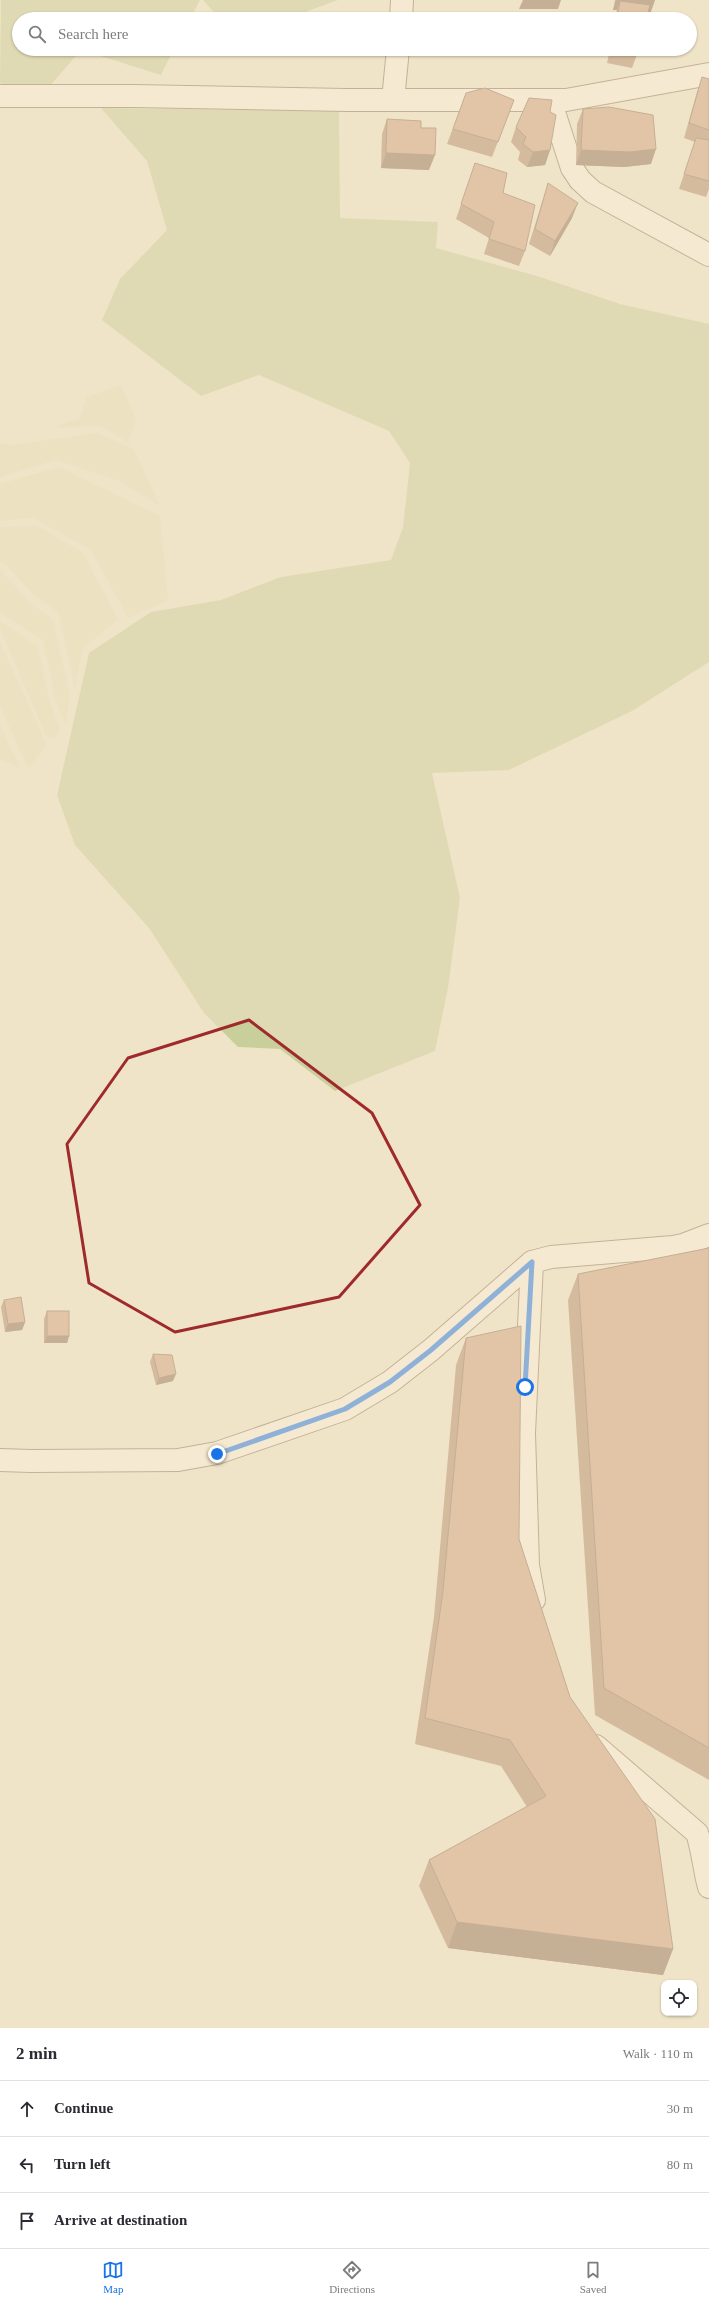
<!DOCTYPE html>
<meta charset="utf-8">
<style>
:root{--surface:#fff;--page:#f2f2f3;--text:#2b2b33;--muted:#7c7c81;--line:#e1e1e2;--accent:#1a73e8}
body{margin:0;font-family:"Times New Roman",serif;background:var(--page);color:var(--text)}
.controls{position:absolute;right:12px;bottom:12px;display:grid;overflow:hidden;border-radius:8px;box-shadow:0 1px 3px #0004}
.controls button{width:36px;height:36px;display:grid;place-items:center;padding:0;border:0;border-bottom:1px solid var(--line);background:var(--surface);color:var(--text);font:20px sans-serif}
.stop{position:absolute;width:12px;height:12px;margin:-9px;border:3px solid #1a73e8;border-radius:50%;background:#fff}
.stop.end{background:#1a73e8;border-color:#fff;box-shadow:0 1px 4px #0008}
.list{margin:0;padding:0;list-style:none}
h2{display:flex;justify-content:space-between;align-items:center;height:52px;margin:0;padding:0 16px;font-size:17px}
h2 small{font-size:13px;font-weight:400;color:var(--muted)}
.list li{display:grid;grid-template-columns:26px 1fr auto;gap:12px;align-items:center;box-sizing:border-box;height:56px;padding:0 16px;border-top:1px solid var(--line)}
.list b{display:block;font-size:15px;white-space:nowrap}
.list em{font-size:13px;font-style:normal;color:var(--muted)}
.icon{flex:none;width:22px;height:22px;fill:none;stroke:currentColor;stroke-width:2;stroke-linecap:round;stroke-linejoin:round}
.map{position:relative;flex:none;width:709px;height:2028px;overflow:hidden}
.search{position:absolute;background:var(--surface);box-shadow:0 1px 3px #0004;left:12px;right:12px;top:12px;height:44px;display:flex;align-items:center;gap:10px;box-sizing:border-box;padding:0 14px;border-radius:22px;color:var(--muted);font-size:15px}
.sheet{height:220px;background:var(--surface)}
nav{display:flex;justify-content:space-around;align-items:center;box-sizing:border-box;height:56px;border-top:1px solid var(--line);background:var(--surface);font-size:11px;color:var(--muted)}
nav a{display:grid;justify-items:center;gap:2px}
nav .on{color:var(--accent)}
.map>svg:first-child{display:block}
.farmland{fill:#e6deb5}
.green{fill:#c9cf9b}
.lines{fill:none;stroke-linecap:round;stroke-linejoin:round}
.street-casing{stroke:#8d765c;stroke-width:24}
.street{stroke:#faf1dc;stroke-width:22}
.wall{fill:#b2896c}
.shaded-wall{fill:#916f58}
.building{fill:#cf9f7d;stroke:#916f58}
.route{stroke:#1a73e8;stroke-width:5}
.marked{fill:none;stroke:#9e2a2b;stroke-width:3;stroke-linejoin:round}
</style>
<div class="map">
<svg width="709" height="2028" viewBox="0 0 709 2028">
<rect width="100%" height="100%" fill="#f0e4c8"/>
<!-- farmland -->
<g class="farmland">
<polygon points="121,385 136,419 128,442 100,426 50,428 80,418 87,397"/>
<polygon points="98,433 134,449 160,506 117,480 56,460 0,477 0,443 11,445"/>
<polygon points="59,467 160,516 168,600 128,618 91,550 33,518 0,521 0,484"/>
<polygon points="36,525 83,553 118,619 82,650 75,689 59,613 32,593 4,563 0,561 0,527"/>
<polygon points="0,569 29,602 53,620 70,695 66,725 55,698 43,640 0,613"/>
<polygon points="0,621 38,647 49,698 60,729 54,740 46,736 0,629"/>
<polygon points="0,642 47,745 28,768 0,706"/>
<polygon points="0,725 20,768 0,760"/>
</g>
<!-- green -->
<g class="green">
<polygon points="1,0 200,0 190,19 19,19 19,49 174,49 161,75 81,50 41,96 0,83"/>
<polygon points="203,0 338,0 286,19 220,19"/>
<polygon points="101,108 339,111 340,218 438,222 436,248 537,276 620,304 709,324 709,662 632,711 509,770 432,773 460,898 448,988 435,1051 335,1091 280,1049 238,1047 204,1013 149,928 75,845 57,795 89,653 151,612 221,600 281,577 391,560 403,527 410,463 389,431 259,375 201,396 102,320 120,279 167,230 147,161"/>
</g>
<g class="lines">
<!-- street casing -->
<g class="street-casing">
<g id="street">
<polyline points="401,19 402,0"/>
<polyline points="0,96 134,96 346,100 566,100 709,74"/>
<polyline points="393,100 398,49"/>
<polyline points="550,100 572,168 580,180 593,192 709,255"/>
<polyline points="0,1460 31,1461 178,1460 217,1453 345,1409 390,1382 431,1350 532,1262"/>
<polyline points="534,1600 528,1565 524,1433 532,1262 551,1257 673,1247 683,1245 709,1235"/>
<path d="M596,1746L697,1833C703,1851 704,1869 709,1887"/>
</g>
</g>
<!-- street -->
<use href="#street" class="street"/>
</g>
<!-- wall -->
<g class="wall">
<polygon points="615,0 655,0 650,14 648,14 646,19 614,19 617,10 613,10"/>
<polygon points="610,49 639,49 632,68 607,63"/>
<polygon points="702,77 709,79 709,189 706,197 679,189 695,142 684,138 697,92"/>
<polygon points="466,93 514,100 492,157 447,144"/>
<polygon points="583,109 651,164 624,167 576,165 577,124"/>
<polygon points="387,119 421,128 429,170 381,168 382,134"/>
<polygon points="516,127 550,150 545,165 527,167 518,160 520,152 511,142"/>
<polygon points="475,163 503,193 525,251 519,266 484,254 489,238 456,219"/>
<polygon points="548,183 572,218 550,256 529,244 543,199"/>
<polygon points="709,1248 709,1780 595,1715 568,1300 578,1274"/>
<polygon points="4,1300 25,1322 22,1330 5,1332 1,1307"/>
<polygon points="47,1311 69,1336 67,1343 44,1343 44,1319"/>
<polygon points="466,1338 519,1539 570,1697 673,1949 663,1975 448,1948 419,1886 429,1860 527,1807 501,1766 415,1744 434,1617 456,1365"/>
<polygon points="153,1354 173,1381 156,1385 150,1362"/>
</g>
<!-- shaded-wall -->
<g class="shaded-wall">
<polygon points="523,0 561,0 558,9 519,9"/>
<polygon points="616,0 655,0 650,14 619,11 620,1 617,10 613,10"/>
<polygon points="656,149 651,164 624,167 576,165 581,150"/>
<polygon points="550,150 545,165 527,167 533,152"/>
<polygon points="386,153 435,155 429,170 381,168"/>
<polygon points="578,203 572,218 550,256 555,241"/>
<polygon points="25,1322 22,1330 5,1332 8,1324"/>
<polygon points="47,1336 69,1336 67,1343 44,1343"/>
<polygon points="176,1374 173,1381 156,1385 159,1378"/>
<polygon points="457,1922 673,1949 663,1975 448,1948"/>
</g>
<!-- building -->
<g class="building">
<polygon points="620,1 650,5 646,19 617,19"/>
<polygon points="617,49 639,49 638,53"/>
<polygon points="702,77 709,79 709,130 689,123"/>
<polygon points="485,88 514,100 498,142 453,129 466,93"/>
<polygon points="529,98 552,100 550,112 556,115 550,150 533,152 523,144 526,137 516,127"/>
<polygon points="609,107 653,115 656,149 630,152 581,150 583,109"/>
<polygon points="387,119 421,121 421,128 436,128 435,155 386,153"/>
<polygon points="696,138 709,140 709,181 684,174"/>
<polygon points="475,163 507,173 503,193 535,205 525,251 489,239 494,222 461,204"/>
<polygon points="548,183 578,203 555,241 535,229"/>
<polygon points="709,1248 709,1748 604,1688 578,1274"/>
<polygon points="21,1297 25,1322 8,1324 4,1300"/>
<rect x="47" y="1311" width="22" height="25"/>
<polygon points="521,1326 519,1539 570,1697 655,1819 673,1949 457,1922 429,1860 546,1796 510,1740 425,1718 443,1591 466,1338"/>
<polygon points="153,1354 172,1355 176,1374 159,1378"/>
</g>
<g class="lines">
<!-- route -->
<polyline class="route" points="217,1454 345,1409 390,1382 431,1350 532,1262 525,1387"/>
</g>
<!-- marked area -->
<path d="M0 0H709V2028H0ZM249,1020L372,1113L420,1205L339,1297L175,1332L89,1283L67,1144L128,1058Z" fill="#f0e4c8" fill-opacity=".55" fill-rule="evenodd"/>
<path class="marked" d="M249,1020L372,1113L420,1205L339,1297L175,1332L89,1283L67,1144L128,1058Z"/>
</svg>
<div class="controls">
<button><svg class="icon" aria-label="locate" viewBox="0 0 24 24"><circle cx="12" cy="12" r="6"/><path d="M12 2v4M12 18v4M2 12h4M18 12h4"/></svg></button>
</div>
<div class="stop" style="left:525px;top:1387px"></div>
<div class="stop end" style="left:217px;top:1454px"></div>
<div class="search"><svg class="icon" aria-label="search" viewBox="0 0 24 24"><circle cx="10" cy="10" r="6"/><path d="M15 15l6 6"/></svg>Search here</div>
</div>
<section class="sheet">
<h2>2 min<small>Walk · 110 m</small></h2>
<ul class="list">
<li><svg class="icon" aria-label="ahead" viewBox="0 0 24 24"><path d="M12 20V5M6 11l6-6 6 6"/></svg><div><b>Continue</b></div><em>30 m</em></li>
<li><svg class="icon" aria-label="left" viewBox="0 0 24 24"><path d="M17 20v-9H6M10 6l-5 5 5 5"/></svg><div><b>Turn left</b></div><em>80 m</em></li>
<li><svg class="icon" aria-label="arrive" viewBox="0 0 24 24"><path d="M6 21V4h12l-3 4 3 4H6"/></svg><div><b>Arrive at destination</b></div></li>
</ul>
</section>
<nav>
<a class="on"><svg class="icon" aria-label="map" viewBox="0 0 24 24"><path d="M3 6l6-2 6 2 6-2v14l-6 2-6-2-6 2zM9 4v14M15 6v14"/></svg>Map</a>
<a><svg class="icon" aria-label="directions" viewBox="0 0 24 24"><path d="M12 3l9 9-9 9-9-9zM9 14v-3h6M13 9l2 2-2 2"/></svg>Directions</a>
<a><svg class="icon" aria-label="saved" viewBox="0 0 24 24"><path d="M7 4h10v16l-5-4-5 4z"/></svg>Saved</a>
</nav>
